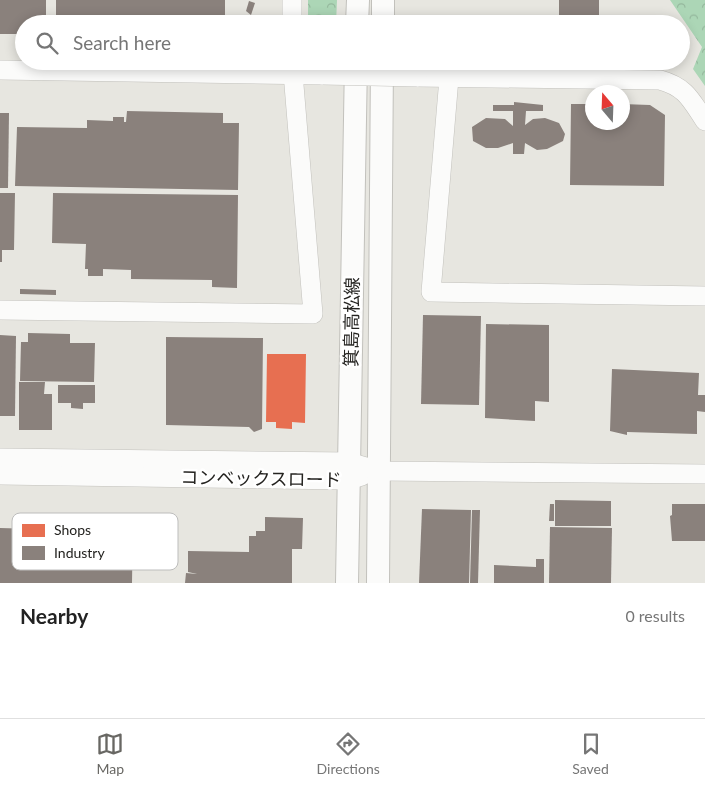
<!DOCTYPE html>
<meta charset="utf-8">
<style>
:root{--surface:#fff;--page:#f2f2f2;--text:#222;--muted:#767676;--line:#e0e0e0;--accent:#686763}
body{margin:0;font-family:Lato,"Noto Sans JP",sans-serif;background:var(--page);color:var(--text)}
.compass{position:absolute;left:585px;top:85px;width:45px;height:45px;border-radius:50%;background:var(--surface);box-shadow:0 2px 12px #0003;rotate:341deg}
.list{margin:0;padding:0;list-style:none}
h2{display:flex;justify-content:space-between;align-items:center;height:65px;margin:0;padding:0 20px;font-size:21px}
h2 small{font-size:16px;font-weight:400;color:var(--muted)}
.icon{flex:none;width:28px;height:28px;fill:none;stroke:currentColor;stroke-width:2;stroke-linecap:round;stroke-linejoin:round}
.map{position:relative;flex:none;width:705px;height:583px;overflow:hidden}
.search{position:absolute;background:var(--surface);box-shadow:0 2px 12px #0003;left:15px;right:15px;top:15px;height:55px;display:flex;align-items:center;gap:12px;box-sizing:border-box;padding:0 18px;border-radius:28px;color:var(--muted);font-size:19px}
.sheet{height:135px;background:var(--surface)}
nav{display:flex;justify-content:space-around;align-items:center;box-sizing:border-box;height:70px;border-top:1px solid var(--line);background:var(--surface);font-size:14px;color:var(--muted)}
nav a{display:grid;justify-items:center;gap:2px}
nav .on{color:var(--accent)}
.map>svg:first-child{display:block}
.forest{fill:url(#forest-crowns)}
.shops{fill:#e76f51}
.industry{fill:#8a817c}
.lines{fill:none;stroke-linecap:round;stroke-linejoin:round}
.tertiary-casing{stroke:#c2c1bc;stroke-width:20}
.primary-casing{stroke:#c2c1bc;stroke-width:24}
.tertiary{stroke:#fbfbfa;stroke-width:19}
.primary{stroke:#fbfbfa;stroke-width:22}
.tertiary-bridge-casing{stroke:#c2c1bc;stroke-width:20;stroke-linecap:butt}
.tertiary-bridge{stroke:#fbfbfa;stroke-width:19}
.labels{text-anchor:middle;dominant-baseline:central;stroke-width:5;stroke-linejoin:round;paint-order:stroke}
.street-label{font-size:18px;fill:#242320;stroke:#fff}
.key{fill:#fff;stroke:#bdbdbc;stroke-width:1}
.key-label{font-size:14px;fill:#242320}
</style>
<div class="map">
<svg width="705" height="583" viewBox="0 0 705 583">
<defs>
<pattern id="forest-crowns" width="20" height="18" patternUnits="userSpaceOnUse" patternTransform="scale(1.25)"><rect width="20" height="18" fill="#acd6b6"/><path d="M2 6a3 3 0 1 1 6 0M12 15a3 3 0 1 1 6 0" fill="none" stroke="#94b79c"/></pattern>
</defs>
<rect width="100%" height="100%" fill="#e7e6e0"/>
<!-- forest -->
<g class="forest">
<polygon points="308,0 337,0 336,24 308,24"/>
<polygon points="670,0 705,0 705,86 693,69 702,47"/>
</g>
<!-- shops -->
<polygon class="shops" points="267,354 306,354 305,423 292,422 292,429 276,428 276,422 266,422"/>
<!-- industry -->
<g class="industry">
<polygon points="0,0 46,0 46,15 54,15 54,24 24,24 24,34 0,34"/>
<rect x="56" y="0" width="169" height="24"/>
<rect x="559" y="0" width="40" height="24"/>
<polygon points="249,1 255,3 251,15 246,11"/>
<polygon points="514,102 543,105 543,111 526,111 525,125 533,119 545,118 559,123 565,134 563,141 547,149 537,150 525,143 524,154 513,154 513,143 498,148 486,148 473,141 472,127 486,118 505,119 513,126 513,111 493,111 493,105 514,105"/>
<polygon points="571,104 592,104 592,122 622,122 622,104 650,105 665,115 664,186 570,185"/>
<polygon points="127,111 223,113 223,123 239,123 238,190 15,186 17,127 87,128 87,120 113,121 113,117 124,117 124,122 126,122"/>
<polygon points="0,113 9,113 8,188 0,188"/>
<polygon points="0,193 15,193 14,250 2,250 2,262 0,262"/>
<polygon points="53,193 238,195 237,288 212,287 212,280 131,279 131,270 103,269 103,276 88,276 88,269 85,269 86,244 52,243"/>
<polygon points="20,289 56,290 56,295 20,294"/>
<polygon points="423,315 481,316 479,405 421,404"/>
<polygon points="486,324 549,325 549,402 535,401 535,421 485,418"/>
<polygon points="28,333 70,334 70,343 95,343 94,382 20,381 21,342 28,342"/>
<polygon points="0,335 16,336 15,416 0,416"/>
<polygon points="166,337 263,338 262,429 254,432 249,427 166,425"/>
<polygon points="612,369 699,373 698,395 705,395 705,412 697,411 697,434 627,432 627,435 610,431"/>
<polygon points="19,382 45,382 44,394 52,394 52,430 19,430"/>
<polygon points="58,385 95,385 95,403 83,403 83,409 71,408 71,403 58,403"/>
<polygon points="555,500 611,501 611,526 555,526"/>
<polygon points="550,504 554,504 554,521 549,521"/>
<polygon points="672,504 705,504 705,541 672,541 670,516 672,515"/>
<polygon points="422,509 471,510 469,583 419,583"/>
<polygon points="472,510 480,510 478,583 470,583"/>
<polygon points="36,516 133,518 132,583 0,583 0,528 36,529"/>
<polygon points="265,517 303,518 302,549 292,549 292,583 185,583 186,573 197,574 188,572 188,551 249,552 249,536 256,536 256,531 265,531"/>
<polygon points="550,527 612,528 611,583 549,583"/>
<polygon points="536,559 544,559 544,583 494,583 494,565 536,567"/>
</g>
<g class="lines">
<!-- tertiary casing -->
<g class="tertiary-casing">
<g id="tertiary">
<polyline points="292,0 292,24"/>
<polyline points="0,70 323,75"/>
<path d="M417,77L660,80C686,87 691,100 705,121"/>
<polyline points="449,78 431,292 705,296"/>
<polyline points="0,310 313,314 292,61"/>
<polyline points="0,458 349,462 380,471 705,474"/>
<polyline points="0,475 349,480 362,476"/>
</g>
</g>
<!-- primary casing -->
<g class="primary-casing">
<g id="primary">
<polyline points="357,24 358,0"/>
<polyline points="383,24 383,0"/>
<polyline points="347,583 356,61"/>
<polyline points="378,583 382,61"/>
</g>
</g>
<!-- tertiary -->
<use href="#tertiary" class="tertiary"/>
<!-- primary -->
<use href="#primary" class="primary"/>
<!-- tertiary-bridge casing -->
<g class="tertiary-bridge-casing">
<polyline id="tertiary-bridge" points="323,75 417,77"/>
</g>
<!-- tertiary-bridge -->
<use href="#tertiary-bridge" class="tertiary-bridge"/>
</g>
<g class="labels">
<!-- street labels -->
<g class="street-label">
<text transform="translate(351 322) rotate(-89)">箕島高松線</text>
<text transform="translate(261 478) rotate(1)">コンベックスロード</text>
</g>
</g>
<!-- legend -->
<rect x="12" y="513" width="166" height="57" rx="8" class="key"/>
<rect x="22" y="524" width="23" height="13" fill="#e76f51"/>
<rect x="22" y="546" width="23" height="14" fill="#8a817c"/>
<g class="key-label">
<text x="54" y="535">Shops</text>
<text x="54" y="558">Industry</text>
</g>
</svg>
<svg class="compass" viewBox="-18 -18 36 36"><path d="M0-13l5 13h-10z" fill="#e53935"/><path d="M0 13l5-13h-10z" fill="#767676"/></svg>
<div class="search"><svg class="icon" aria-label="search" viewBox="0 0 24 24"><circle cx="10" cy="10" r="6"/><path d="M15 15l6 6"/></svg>Search here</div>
</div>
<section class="sheet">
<h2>Nearby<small>0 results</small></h2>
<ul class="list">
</ul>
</section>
<nav>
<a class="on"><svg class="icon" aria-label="map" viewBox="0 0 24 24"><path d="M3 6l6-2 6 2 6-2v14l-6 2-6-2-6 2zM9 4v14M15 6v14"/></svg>Map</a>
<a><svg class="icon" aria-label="directions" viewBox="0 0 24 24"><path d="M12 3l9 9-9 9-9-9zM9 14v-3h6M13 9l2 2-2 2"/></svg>Directions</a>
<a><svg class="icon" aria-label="saved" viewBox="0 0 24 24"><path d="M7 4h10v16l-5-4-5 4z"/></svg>Saved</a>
</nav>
